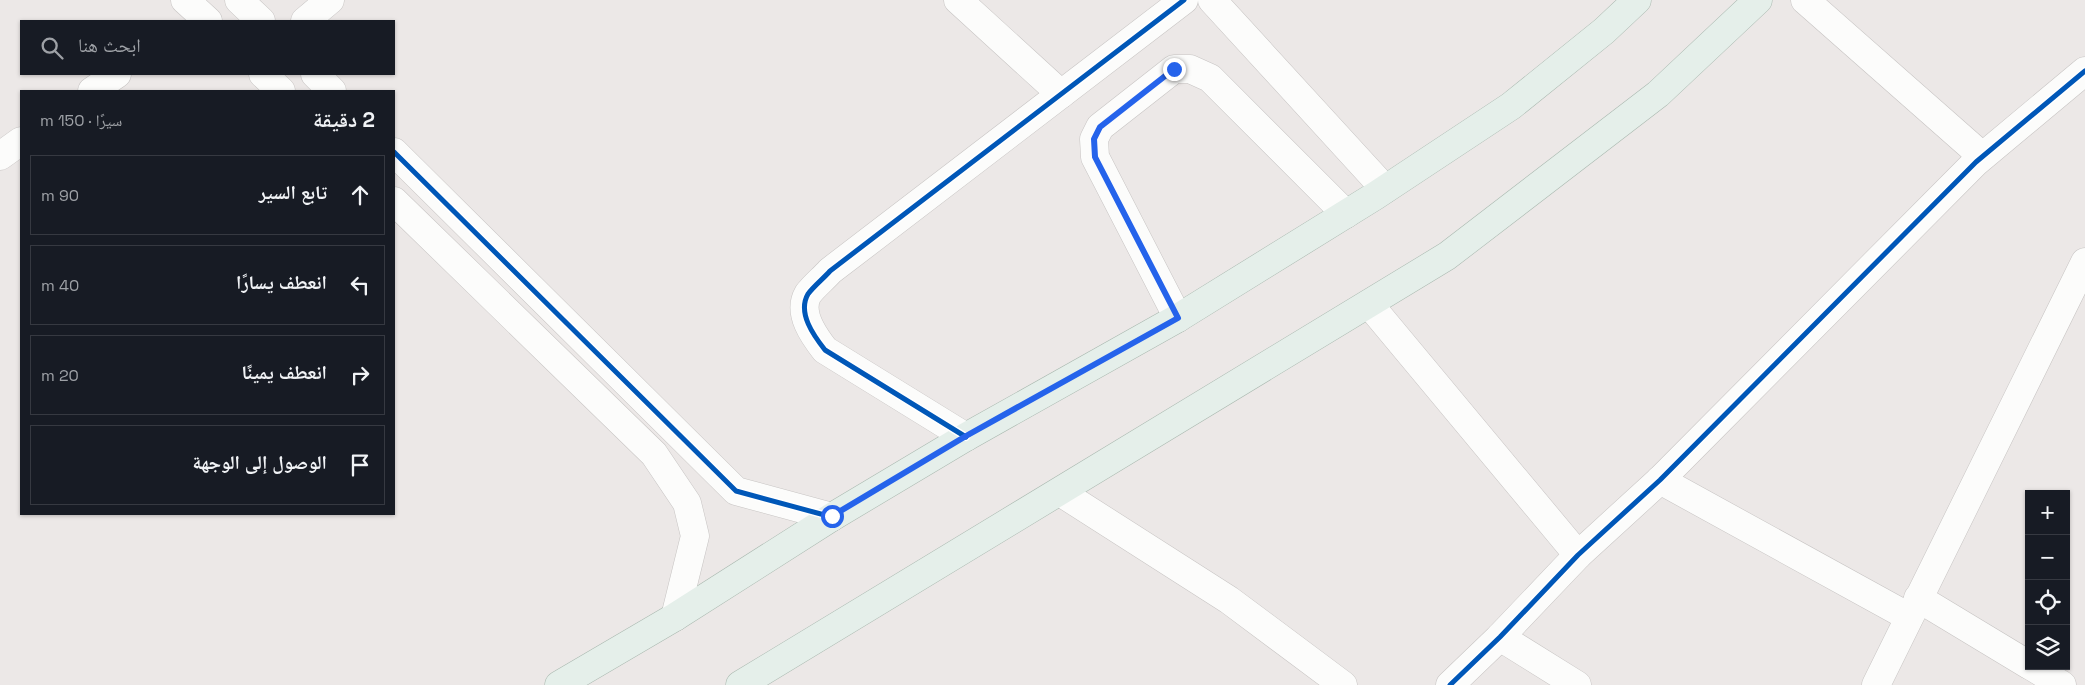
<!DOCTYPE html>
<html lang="ar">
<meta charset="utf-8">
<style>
:root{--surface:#171b24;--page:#242831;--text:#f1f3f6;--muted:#9ea1a6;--line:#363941}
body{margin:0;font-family:"Space Grotesk","Noto Naskh Arabic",sans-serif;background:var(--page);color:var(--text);direction:rtl}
.controls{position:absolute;right:15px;bottom:15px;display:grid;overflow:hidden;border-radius:0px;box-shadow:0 1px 4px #0004}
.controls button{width:45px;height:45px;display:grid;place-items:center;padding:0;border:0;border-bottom:1px solid var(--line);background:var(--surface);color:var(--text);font:25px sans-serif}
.stop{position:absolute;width:15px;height:15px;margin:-11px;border:4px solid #2563eb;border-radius:50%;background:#fff}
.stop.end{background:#2563eb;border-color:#fff;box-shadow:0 1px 5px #0008}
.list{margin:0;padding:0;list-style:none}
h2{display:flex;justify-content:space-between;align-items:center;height:65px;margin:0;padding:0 20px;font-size:21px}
h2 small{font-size:16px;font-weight:400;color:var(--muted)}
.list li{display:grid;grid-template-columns:32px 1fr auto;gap:15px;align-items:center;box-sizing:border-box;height:80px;margin:0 10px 10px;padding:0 10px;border:1px solid var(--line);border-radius:0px}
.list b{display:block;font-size:19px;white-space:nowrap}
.list em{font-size:16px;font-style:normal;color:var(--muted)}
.icon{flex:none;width:28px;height:28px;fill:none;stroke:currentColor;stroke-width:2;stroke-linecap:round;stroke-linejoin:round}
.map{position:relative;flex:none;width:2085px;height:685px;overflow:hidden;direction:ltr}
.search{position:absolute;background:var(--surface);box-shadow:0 1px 4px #0004;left:20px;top:20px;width:375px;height:55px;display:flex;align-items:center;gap:12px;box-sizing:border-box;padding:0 18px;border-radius:0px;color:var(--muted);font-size:19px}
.panel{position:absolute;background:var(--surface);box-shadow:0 1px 4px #0004;left:20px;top:90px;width:375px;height:425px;border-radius:0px;direction:rtl}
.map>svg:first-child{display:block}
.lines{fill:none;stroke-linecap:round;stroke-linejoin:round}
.minor-casing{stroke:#c7c4c3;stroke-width:29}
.major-casing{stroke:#a9b8af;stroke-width:29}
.minor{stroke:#fcfcfb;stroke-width:28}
.major{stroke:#e5efea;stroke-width:28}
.cycleway-casing{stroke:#fff;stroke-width:8}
.cycleway{stroke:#0057b8;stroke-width:5}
.route{stroke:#2563eb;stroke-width:6}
</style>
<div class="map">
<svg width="2085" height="685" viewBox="0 0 2085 685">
<rect width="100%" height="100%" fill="#ece8e7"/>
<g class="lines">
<!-- minor casing -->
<g class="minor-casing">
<g id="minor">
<polyline points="185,0 208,21"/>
<polyline points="239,0 261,21"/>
<polyline points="958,0 1061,94"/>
<polyline points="1212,0 1385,189"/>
<polyline points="1805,0 1982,156"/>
<polyline points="305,21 330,0"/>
<polyline points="263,74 281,91"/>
<polyline points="315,74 332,91"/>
<polyline points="92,91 117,74"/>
<polyline points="394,152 736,491 832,517"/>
<polyline points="0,156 21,141"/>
<polyline points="394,201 654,454 687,503 695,536 675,617"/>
<polyline points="1369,304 1578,555"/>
<polyline points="1178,318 1095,157 1094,139 1100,127 1174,69 1190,69 1210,78 1346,214"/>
<path d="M966,437L825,350C814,336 797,313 808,294C814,286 824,278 830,271L1184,0"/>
<polyline points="1660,480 1909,617"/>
<polyline points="1060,492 1229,600 1343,685"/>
<polyline points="1918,598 2029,665"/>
<polyline points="1500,637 1577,685"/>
<polyline points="2031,666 2062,685"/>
<polyline points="1450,685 1500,637 1578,555 1660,480 1976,162 2085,71"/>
<polyline points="1876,685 2085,262"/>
</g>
</g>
<!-- major casing -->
<g class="major-casing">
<g id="major">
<polyline points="559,685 675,617 832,517 966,437 1178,318 1375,196 1511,106 1604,31 1637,0"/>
<polyline points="740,685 1447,256 1658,94 1758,0"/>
</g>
</g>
<!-- minor -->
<use href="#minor" class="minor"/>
<!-- major -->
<use href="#major" class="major"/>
<!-- cycleway casing -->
<g class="cycleway-casing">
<g id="cycleway">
<polyline points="394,152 736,491 832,517"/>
<path d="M966,437L825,350C814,336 797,313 808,294C814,286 824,278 830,271L1184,0"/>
<polyline points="1450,685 1500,637 1578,555 1660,480 1976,162 2085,71"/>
</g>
</g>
<!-- cycleway -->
<use href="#cycleway" class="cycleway"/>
</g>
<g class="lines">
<!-- route -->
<polyline class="route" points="832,516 966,436 1178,318 1095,157 1094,139 1100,127 1174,69"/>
</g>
</svg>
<div class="controls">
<button>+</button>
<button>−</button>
<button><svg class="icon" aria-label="locate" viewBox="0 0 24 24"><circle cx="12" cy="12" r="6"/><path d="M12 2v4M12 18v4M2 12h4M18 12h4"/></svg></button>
<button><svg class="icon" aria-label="layers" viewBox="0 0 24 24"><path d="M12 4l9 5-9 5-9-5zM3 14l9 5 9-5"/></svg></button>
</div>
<div class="stop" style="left:832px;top:516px"></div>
<div class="stop end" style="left:1174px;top:69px"></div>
<div class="search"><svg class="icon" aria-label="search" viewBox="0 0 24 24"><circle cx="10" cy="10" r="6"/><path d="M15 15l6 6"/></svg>ابحث هنا</div>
<section class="panel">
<h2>2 دقيقة<small>سيرًا · 150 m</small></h2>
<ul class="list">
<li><svg class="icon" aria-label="ahead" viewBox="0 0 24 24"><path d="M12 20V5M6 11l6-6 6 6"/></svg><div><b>تابع السير</b></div><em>90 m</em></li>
<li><svg class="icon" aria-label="left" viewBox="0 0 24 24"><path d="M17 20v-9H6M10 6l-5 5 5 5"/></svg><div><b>انعطف يسارًا</b></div><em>40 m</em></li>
<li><svg class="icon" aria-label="right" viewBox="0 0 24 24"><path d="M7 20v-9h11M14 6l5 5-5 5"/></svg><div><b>انعطف يمينًا</b></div><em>20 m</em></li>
<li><svg class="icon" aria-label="arrive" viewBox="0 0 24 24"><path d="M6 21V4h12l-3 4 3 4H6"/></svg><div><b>الوصول إلى الوجهة</b></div></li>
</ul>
</section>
</div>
